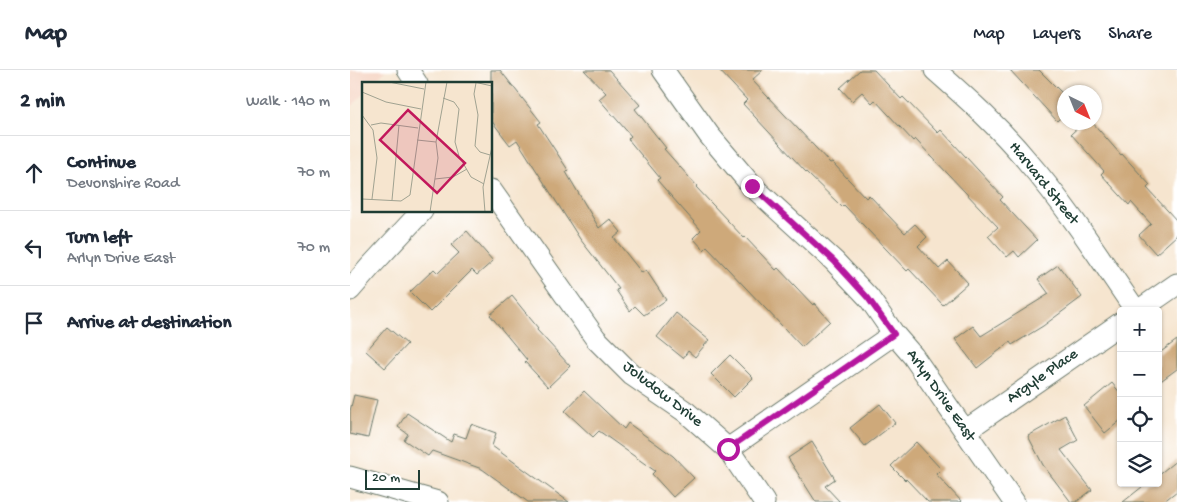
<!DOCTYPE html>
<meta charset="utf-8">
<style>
:root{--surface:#fff;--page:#f2f2f3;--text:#1f2937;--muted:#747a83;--line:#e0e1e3}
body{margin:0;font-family:"Gochi Hand",sans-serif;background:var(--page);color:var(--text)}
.controls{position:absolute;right:15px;bottom:15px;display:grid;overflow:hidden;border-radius:5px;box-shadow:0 1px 4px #0004}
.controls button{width:45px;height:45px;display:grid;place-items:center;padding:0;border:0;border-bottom:1px solid var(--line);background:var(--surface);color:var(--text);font:25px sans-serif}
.compass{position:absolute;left:707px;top:15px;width:45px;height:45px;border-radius:50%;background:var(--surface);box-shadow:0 1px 4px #0004;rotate:137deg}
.scale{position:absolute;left:15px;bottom:12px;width:55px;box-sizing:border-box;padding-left:5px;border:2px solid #1f3d34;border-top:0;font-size:14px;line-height:18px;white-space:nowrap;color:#1f3d34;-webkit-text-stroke:4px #fff;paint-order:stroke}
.stop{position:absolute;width:15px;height:15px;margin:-11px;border:4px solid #b5179e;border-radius:50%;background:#fff}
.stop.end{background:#b5179e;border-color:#fff;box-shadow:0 1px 5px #0008}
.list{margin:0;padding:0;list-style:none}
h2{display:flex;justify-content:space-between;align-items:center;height:65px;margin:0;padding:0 20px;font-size:21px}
h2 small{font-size:16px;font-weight:400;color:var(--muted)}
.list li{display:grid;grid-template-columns:32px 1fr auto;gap:15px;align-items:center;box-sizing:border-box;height:75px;padding:0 20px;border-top:1px solid var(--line)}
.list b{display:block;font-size:19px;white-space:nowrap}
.list p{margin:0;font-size:16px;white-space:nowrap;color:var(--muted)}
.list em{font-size:16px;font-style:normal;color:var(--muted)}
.icon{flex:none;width:28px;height:28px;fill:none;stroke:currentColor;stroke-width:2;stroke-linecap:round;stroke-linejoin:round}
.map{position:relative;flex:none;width:827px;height:432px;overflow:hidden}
header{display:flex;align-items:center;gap:30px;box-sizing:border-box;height:70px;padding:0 25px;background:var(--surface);border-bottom:1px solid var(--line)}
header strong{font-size:24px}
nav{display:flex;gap:28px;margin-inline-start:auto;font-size:18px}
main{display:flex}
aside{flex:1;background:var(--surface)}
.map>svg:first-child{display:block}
.built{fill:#f5d3c1}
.building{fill:#cea97a}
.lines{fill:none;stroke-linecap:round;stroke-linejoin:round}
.minor-casing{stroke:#6a786a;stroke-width:23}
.minor{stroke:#fff;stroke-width:21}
.route{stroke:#b5179e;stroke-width:6}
.labels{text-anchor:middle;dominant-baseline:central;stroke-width:4.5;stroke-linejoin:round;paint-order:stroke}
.street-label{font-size:16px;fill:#1f3d34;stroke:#fff}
.inset-road{fill:none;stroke:#a0a291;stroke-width:1}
.view{fill:#c2185b;fill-opacity:0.15;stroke:#c2185b;stroke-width:2.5}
.inset-edge{fill:none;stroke:#1f3d34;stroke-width:2.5}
</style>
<header>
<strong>Map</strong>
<nav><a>Map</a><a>Layers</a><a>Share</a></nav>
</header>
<main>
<aside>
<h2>2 min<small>Walk · 140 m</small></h2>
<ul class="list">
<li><svg class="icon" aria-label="ahead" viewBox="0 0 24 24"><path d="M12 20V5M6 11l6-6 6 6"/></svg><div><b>Continue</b><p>Devonshire Road</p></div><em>70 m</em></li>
<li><svg class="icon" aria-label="left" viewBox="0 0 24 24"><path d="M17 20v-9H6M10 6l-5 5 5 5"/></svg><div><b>Turn left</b><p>Arlyn Drive East</p></div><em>70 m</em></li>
<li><svg class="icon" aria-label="arrive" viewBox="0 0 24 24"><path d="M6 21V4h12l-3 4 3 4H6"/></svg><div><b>Arrive at destination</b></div></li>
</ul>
</aside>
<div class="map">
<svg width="827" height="432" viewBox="0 0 827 432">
<rect width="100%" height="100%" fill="#fff"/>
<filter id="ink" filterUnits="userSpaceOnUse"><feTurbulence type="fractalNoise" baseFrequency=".02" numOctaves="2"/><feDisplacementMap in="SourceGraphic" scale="10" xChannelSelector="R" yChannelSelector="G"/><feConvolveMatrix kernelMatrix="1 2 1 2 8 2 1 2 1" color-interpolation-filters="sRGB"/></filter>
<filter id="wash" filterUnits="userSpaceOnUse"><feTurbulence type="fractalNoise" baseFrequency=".0096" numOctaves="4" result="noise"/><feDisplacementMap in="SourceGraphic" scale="20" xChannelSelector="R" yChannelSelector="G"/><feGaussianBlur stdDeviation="1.12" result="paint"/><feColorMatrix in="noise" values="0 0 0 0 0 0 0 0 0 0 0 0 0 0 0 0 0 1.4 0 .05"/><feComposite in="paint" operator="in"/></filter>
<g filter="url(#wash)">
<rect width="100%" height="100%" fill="#f6e5cf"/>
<!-- built -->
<polygon class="built" points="0,0 36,0 23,14 14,14 14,24 0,38"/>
<g id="blocks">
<!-- building -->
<g class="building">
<polygon points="141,0 150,0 191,52 188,54 218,100 216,102 249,158 260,149 271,162 264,168 292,203 296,200 316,230 294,245 285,236 280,241 266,220 269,219 230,169 167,70 160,75 141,50"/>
<polygon points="234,0 259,0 290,35 285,39 316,78 314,79 347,116 346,117 394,168 395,167 426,200 428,198 463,235 464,233 480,251 452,277 357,177 354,180 343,168 351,160 307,110 310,108 278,69 281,66 249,29 256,23"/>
<polygon points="369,0 413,0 402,10 480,93 482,92 516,128 519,125 555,163 565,154 577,167 568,176 589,199 598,191 618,213 593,235 559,199 557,201 494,135 492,137 455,101 393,34 397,30"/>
<polygon points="510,0 524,0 551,29 553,27 588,63 591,60 653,127 650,130 687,170 669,187 664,181 657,187 638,166 648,157 565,69 563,71 525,30 522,33 512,22 502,31 490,18"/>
<polygon points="660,0 689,0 714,25 714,44 707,51"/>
<polygon points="734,52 742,52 771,85 772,84 800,115 797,118 827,151 827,165 806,184 789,165 801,154 781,132 779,135 751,104 754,101 721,64"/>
<polygon points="117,161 143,191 127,205 122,200 80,242 60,222 84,199 88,203 109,183 101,175"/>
<polygon points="708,195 732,227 693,256 662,275 660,272 627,298 605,269 623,256 631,266 699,224 688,209"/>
<polygon points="162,226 188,258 187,260 220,296 198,317 175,292 177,290 140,245"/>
<polygon points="326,243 359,270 345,287 338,281 333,288 307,267"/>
<polygon points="37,257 57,274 35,298 16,281"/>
<polygon points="827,270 827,299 808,313 808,284"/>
<polygon points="380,285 403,308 384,327 361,304"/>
<polygon points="762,313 771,324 771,350 755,363 734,336"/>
<polygon points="234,321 274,359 278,353 323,386 344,408 323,427 302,404 305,401 249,361 243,367 215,341"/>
<polygon points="4,325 27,330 18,368 0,364 0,341"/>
<polygon points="530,334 545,353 515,376 500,358"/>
<polygon points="57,343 101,372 104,364 116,368 121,354 146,363 142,376 219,432 178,432 132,399 82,381 78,386 54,370 58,364 48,357"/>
<polygon points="715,345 728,370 711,380 742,420 726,432 721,432 693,395 678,366"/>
<polygon points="462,372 485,409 475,416 490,432 466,432 438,388"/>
<polygon points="566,372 591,399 586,404 612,432 578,432 556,409 555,410 541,396"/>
<polygon points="827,390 827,421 813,432 773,432 797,413 808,413 808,405"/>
</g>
</g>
</g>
<g filter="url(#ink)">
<use href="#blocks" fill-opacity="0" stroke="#6a786a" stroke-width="1"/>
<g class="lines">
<!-- minor casing -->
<g class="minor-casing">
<g id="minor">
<polyline points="58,0 67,14"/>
<polyline points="313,0 359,65 402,116 484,191 519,228 544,264 563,286 664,432"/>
<path d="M585,0C618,29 650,58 678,92C718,138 751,190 786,241"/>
<polyline points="141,120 246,269 282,305 336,342 378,379 414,432"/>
<polyline points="0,220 20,197 72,141"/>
<polyline points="788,241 827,214"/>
<polyline points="615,361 771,253"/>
<polyline points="378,379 544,264"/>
<polyline points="0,407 88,432"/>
</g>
</g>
<!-- minor -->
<use href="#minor" class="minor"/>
</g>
</g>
<g class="lines" filter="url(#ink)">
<!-- route -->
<polyline class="route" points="378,379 544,264 518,228 484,191 402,116"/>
</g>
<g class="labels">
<!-- street labels -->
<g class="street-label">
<text transform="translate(693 114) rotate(51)">Harvard Street</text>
<text transform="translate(693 307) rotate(-35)">Argyle Place</text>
<text transform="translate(312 325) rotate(38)">Joludow Drive</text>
<text transform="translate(590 326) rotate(55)">Arlyn Drive East</text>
</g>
</g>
<!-- overview -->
<g transform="translate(12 12)">
<rect width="130" height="130" fill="#f6e5cf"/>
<path class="inset-road" d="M27,0L62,7M112,0L130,4M114,1L112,12L116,33L113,64L118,70L128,73M0,10L24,20L59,27M81,16L92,20L97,27L93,60L97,74L109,95L122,102M0,33L11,48L15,76L10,117M9,43L19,41L56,46M55,58L74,60M73,97L91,95L105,87M0,117L39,119L48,113L64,0M30,118L37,43M68,130L76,76L74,60L85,0M123,130L121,105L130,65"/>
<path class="view" d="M46,28L103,81L75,111L18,58Z"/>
<rect width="130" height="130" class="inset-edge"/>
</g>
</svg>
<div class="controls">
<button>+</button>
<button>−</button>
<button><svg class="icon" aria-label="locate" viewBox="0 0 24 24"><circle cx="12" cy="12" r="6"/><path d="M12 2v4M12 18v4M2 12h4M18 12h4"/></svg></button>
<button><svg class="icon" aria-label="layers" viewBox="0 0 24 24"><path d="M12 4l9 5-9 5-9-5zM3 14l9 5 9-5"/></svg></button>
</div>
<svg class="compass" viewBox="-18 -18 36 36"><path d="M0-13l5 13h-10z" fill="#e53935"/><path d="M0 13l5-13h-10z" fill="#747a83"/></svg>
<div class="scale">20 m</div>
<div class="stop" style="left:378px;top:379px"></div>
<div class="stop end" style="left:402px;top:116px"></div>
</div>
</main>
